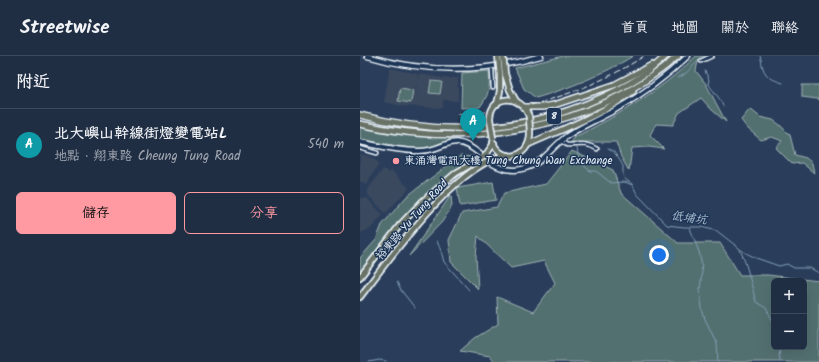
<!DOCTYPE html>
<html lang="zh-TW">
<meta charset="utf-8">
<style>
:root{--surface:#202e44;--page:#2d3a4f;--text:#f1f3f6;--muted:#a2a8b2;--line:#3d4a5d;--accent:#ff9aa2}
body{margin:0;font-family:Kalam,"LXGW WenKai TC",sans-serif;background:var(--page);color:var(--text)}
.controls{position:absolute;right:12px;bottom:12px;display:grid;overflow:hidden;border-radius:6px;box-shadow:0 4px 16px #0002}
.controls button{width:36px;height:36px;display:grid;place-items:center;padding:0;border:0;border-bottom:1px solid var(--line);background:var(--surface);color:var(--text);font:20px sans-serif}
.you{position:absolute;left:299px;top:199px;width:14px;height:14px;margin:-10px;border:3px solid #fff;border-radius:50%;background:#1a73e8;box-shadow:0 0 0 6px #1a73e833}
.badge{display:grid;place-items:center;width:26px;height:26px;border-radius:50%;background:var(--accent);color:#fff;font-size:13px;font-weight:700}
.pin{position:absolute;translate:-50% -33px;filter:drop-shadow(0 1px 2px #0008)}
.pin::after{content:'';position:absolute;top:21px;width:14px;height:12px;background:inherit;clip-path:polygon(0 0,100% 0,50% 100%)}
.list{margin:0;padding:0;list-style:none}
h2{display:flex;justify-content:space-between;align-items:center;height:52px;margin:0;padding:0 16px;font-size:17px}
h2 small{font-size:13px;font-weight:400;color:var(--muted)}
.list li{display:grid;grid-template-columns:26px 1fr auto;gap:12px;align-items:center;box-sizing:border-box;height:72px;padding:0 16px;border-top:1px solid var(--line)}
.list b{display:block;font-size:15px;white-space:nowrap}
.list p{margin:0;font-size:13px;white-space:nowrap;color:var(--muted)}
.list em{font-size:13px;font-style:normal;color:var(--muted)}
.actions{display:flex;gap:8px;padding:12px 16px}
.actions a{flex:1;padding:9px 0;border:1px solid var(--accent);border-radius:6px;text-align:center;font-size:14px;color:var(--accent)}
.actions .main{background:var(--accent);color:#111}
.map{position:relative;flex:none;width:459px;height:306px;overflow:hidden}
header{display:flex;align-items:center;gap:24px;box-sizing:border-box;height:56px;padding:0 20px;background:var(--surface);border-bottom:1px solid var(--line)}
header strong{font-size:19px}
nav{display:flex;gap:22px;margin-inline-start:auto;font-size:14px}
main{display:flex}
aside{flex:1;background:var(--surface)}
.map>svg:first-child{display:block}
.built{fill:#3a495f}
.green{fill:#53706f;stroke:#9eb0b4;fill-rule:evenodd}
.lines{fill:none;stroke-linecap:round;stroke-linejoin:round}
.stream{stroke:#849eb5;stroke-width:1}
.street-casing{stroke:#e8f1f8;stroke-width:5.5}
.secondary-casing{stroke:#e8f1f8;stroke-width:7}
.primary-casing{stroke:#e8f1f8;stroke-width:8}
.highway-casing{stroke:#e8f1f8;stroke-width:8}
.street{stroke:#1d3557;stroke-width:2.5}
.secondary{stroke:#1d3557;stroke-width:4}
.primary{stroke:#697266;stroke-width:4.5}
.highway{stroke:#697266;stroke-width:5}
.rail{stroke:#e8f1f8;stroke-width:1;stroke-dasharray:6 3;stroke-linecap:butt}
.primary-bridge-casing{stroke:#e8f1f8;stroke-width:8;stroke-linecap:butt}
.primary-bridge{stroke:#697266;stroke-width:4.5}
.poi-dot{fill:#ff9aa2;stroke:#1d3557;stroke-width:1.5}
.labels{text-anchor:middle;dominant-baseline:central;stroke-width:3;stroke-linejoin:round;paint-order:stroke}
.shield{fill:#1d3557;stroke:#abb9c8;stroke-width:1}
.shield-label{font-size:10px;font-weight:bold;fill:#e8f1f8}
.poi-label{font-size:11px;fill:#e8f1f8;stroke:#1d3557;text-anchor:start}
.street-label{font-size:11px;fill:#e8f1f8;stroke:#1d3557}
.water-label{font-size:12px;font-style:italic;fill:#aec0d1;stroke:#1d3557}
</style>
<header>
<strong>Streetwise</strong>
<nav><a>首頁</a><a>地圖</a><a>關於</a><a>聯絡</a></nav>
</header>
<main>
<aside>
<h2>附近<small></small></h2>
<ul class="list">
<li><span class="badge" style="background:#0f9aa8">A</span><div><b>北大嶼山幹線街燈變電站L</b><p>地點 · 翔東路 Cheung Tung Road</p></div><em>540 m</em></li>
</ul>
<div class="actions"><a class="main">儲存</a><a>分享</a></div>
</aside>
<div class="map">
<svg width="459" height="306" viewBox="0 0 459 306">
<rect width="100%" height="100%" fill="#2a3e5b"/>
<filter id="ink" filterUnits="userSpaceOnUse"><feTurbulence type="fractalNoise" baseFrequency=".025" numOctaves="2"/><feDisplacementMap in="SourceGraphic" scale="8" xChannelSelector="R" yChannelSelector="G"/><feConvolveMatrix kernelMatrix="1 2 1 2 8 2 1 2 1" color-interpolation-filters="sRGB"/></filter>
<g filter="url(#ink)">
<!-- built -->
<g class="built">
<polygon points="30,12 58,18 56,39 59,18 83,22 98,22 98,45 83,44 83,52 42,50 24,46"/>
<polygon points="0,98 8,100 18,106 18,110 9,123 9,126 6,129 0,125"/>
<polygon points="23,113 29,117 31,114 49,132 27,156 25,157 8,139 8,133"/>
<polygon points="0,142 7,142 23,159 10,173 0,177"/>
</g>
<!-- green -->
<g class="green">
<path d="M203,0H273C242,19 210,32 176,42L164,33L155,12Z"/>
<path d="M336,0H345L338,5L336,15L346,28L366,66L352,54L341,42L319,57L313,69L296,68L290,79L304,93L289,91L272,92L269,115L261,101L256,86H211L213,82C257,60 301,35 336,0Z"/>
<path d="M129,15C130,32 130,37 120,51L101,52L102,17Z"/>
<polygon points="71,25 82,26 80,38 69,37"/>
<polygon points="442,29 459,29 459,44 457,43 442,41"/>
<polygon points="40,32 53,34 51,47 38,45"/>
<polygon points="390,53 400,61 413,64 420,69 430,79 435,99 446,102 452,107 454,117 442,107 432,108 416,92 422,85 412,81 401,84 387,72 381,64"/>
<polygon points="0,71 57,80 92,82 91,83 71,91 54,93 0,83"/>
<path d="M212,95L253,114L261,137L318,187H360L380,219H408L459,225V306H135L130,300L100,295L115,282L138,268L137,241L173,256L195,227L184,205L151,212L118,180L116,200L118,233L91,206L89,184L102,157L137,151L144,137L186,128ZM414,225H444V291H414Z"/>
<polygon points="100,100 116,101 83,124 67,139 24,186 0,218 0,202 16,184 22,169 46,141"/>
<polygon points="133,126 136,144 100,150 97,132"/>
<polygon points="91,139 92,150 82,166 49,200"/>
</g>
<g class="lines">
<!-- stream -->
<g class="stream">
<path d="M400,0C402,4 401,8 403,12C406,22 414,24 423,27"/>
<path d="M345,15L349,24L348,27C354,37 359,40 363,50"/>
<path d="M318,22C328,18 334,8 342,0"/>
<polyline points="217,92 219,104 223,109 230,115 236,115 251,127 265,126 272,129"/>
<polyline points="248,93 254,96 259,103 263,110 263,119 265,123 272,128 277,138 307,169 324,171 341,171 357,175 384,196 396,202 419,210 427,208 434,212 450,212 459,217"/>
<polyline points="330,172 339,196 341,205 342,216 340,233 342,253 345,263 357,288 358,306"/>
<polyline points="77,185 81,195 84,206 109,234"/>
<path d="M380,194C388,210 391,229 396,246L406,252L414,267"/>
<polyline points="37,226 40,233 55,252"/>
<polyline points="420,291 419,301 421,306"/>
<polyline points="9,306 19,304 26,305"/>
</g>
<!-- street casing -->
<g class="street-casing">
<g id="street">
<polyline points="341,5 352,0"/>
<polyline points="132,14 133,32"/>
<path d="M201,85L207,89C219,89 226,86 237,93"/>
<polyline points="0,92 17,97"/>
</g>
</g>
<!-- secondary casing -->
<g class="secondary-casing">
<g id="secondary">
<path d="M7,0C64,17 125,17 181,0"/>
<path d="M0,86C19,90 39,95 58,95C86,96 90,73 120,98"/>
<path d="M131,107C143,114 154,116 166,112C183,107 193,90 207,80C222,70 239,63 255,54C282,39 306,21 328,0"/>
</g>
</g>
<!-- primary casing -->
<g class="primary-casing">
<g id="primary">
<polyline points="145,18 150,34 156,45"/>
<polyline points="137,48 140,35 140,19"/>
<path d="M130,63C130,38 162,37 169,61"/>
<path d="M133,86C141,108 171,103 170,76"/>
<polyline points="0,221 40,169 63,145 96,117 125,100 134,87"/>
<path d="M0,241C29,203 99,104 148,99"/>
</g>
</g>
<!-- highway casing -->
<g class="highway-casing">
<g id="highway">
<polyline points="163,51 183,51 194,49 254,29 292,9"/>
<path d="M0,59C75,79 153,77 226,48C246,40 265,31 283,19C291,14 298,7 306,0"/>
<path d="M0,68C109,93 231,75 318,0"/>
<path d="M169,88C205,72 242,59 273,35"/>
</g>
</g>
<!-- street -->
<use href="#street" class="street"/>
<!-- secondary -->
<use href="#secondary" class="secondary"/>
<!-- primary -->
<use href="#primary" class="primary"/>
<!-- highway -->
<use href="#highway" class="highway"/>
<!-- rail -->
<g class="rail">
<path d="M171,49C212,38 249,23 284,0"/>
<polyline points="97,58 126,56"/>
</g>
<!-- primary-bridge casing -->
<g class="primary-bridge-casing">
<g id="primary-bridge">
<polyline points="138,0 140,19"/>
<polyline points="143,0 145,18"/>
<polyline points="169,61 170,76"/>
<polyline points="130,63 133,82"/>
</g>
</g>
<!-- primary-bridge -->
<use href="#primary-bridge" class="primary-bridge"/>
</g>
</g>
<!-- markers -->
<circle class="poi-dot" cx="36" cy="105" r="4"/>
<g class="labels">
<!-- shield labels -->
<rect class="shield" x="187" y="52" width="14" height="16" rx="3"/>
<g class="shield-label">
<text x="194" y="60">8</text>
</g>
<!-- poi labels -->
<g class="poi-label">
<text x="44" y="105">東涌灣電訊大樓 Tung Chung Wan Exchange</text>
</g>
<!-- street labels -->
<g class="street-label">
<text transform="translate(52 164) rotate(-49)">裕東路 Yu Tung Road</text>
</g>
<!-- water labels -->
<g class="water-label">
<text transform="translate(329 162) rotate(8)">低埔坑</text>
</g>
</g>
</svg>
<div class="controls">
<button>+</button>
<button>−</button>
</div>
<div class="you"></div>
<div class="pin badge" style="left:113px;top:85px;background:#0f9aa8">A</div>
</div>
</main>
